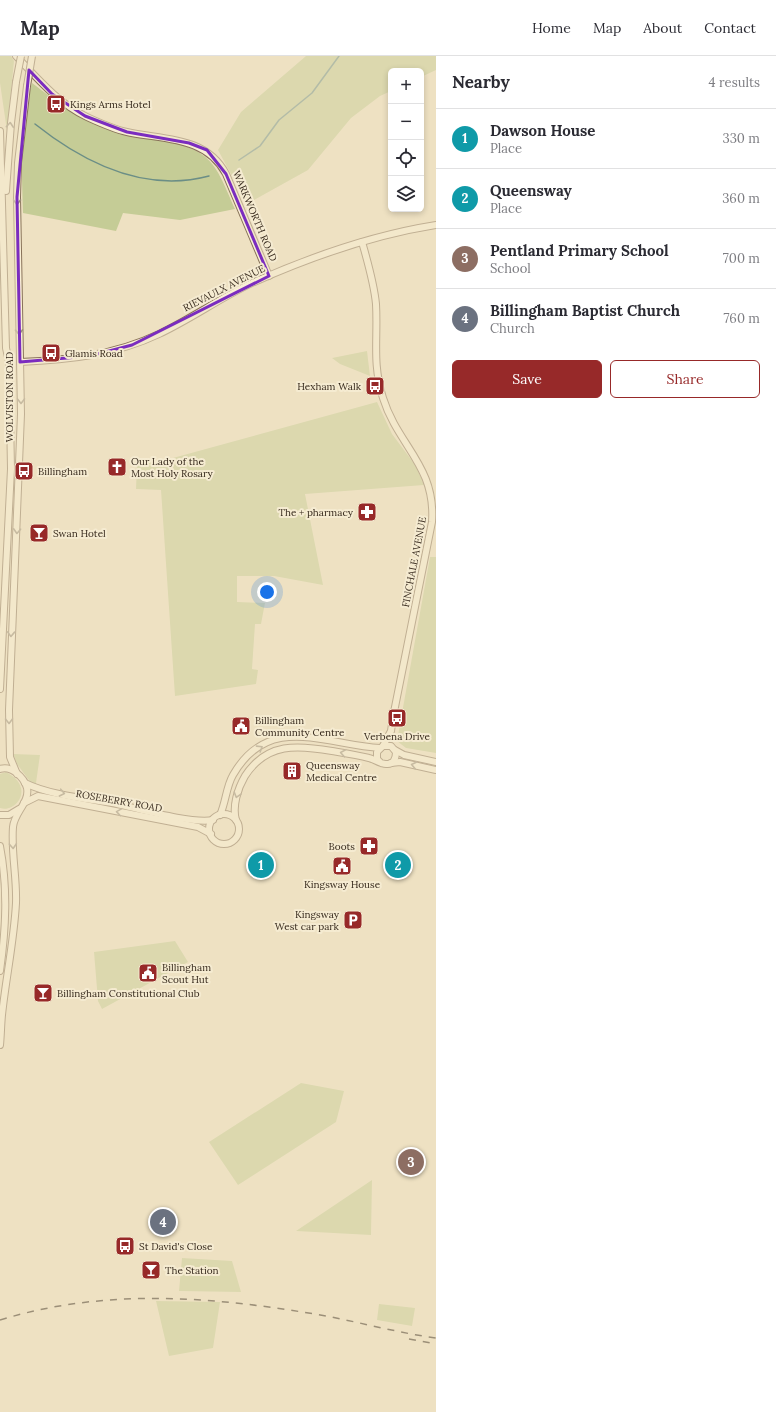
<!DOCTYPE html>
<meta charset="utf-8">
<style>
:root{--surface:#fff;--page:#f2f2f3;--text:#2b2b33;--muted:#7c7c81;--line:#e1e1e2;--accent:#972929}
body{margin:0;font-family:Lora,serif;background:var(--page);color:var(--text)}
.controls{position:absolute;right:12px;top:12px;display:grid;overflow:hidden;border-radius:6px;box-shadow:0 2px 6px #0003}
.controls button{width:36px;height:36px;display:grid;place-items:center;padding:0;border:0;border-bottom:1px solid var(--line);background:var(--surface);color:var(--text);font:20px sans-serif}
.you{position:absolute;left:267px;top:536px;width:14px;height:14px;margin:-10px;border:3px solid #fff;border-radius:50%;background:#1a73e8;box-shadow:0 0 0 6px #1a73e833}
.badge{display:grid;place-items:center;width:26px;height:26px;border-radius:50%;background:var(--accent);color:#fff;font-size:13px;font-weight:700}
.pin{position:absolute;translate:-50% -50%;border:2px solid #fff;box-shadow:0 1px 4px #0006}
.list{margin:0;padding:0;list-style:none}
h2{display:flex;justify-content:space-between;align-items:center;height:52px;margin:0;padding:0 16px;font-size:17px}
h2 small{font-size:13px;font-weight:400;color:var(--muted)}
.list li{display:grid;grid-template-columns:26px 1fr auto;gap:12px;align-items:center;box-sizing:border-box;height:60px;padding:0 16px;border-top:1px solid var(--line)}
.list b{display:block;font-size:15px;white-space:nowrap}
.list p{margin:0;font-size:13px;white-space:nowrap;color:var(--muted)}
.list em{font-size:13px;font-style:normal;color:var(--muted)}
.actions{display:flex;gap:8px;padding:12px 16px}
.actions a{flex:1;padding:9px 0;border:1px solid var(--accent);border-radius:6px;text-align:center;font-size:14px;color:var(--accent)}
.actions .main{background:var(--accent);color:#fff}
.icon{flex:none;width:22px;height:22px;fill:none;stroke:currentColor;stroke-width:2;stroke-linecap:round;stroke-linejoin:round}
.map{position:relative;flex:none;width:436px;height:1356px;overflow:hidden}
header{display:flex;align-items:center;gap:24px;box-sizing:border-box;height:56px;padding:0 20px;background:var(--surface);border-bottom:1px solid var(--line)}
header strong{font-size:19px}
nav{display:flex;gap:22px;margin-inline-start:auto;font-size:14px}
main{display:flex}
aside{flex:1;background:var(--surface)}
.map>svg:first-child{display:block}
.green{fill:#c5cc96}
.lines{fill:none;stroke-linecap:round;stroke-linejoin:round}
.stream{stroke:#6b8e86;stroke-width:1.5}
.minor-casing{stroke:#887259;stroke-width:8}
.minor{stroke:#f9efd5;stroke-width:6}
.rail{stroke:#372a1d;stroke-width:1.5;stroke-dasharray:7 7;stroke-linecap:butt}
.minor-bridge-casing{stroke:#887259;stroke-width:8;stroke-linecap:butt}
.minor-bridge{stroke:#f9efd5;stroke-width:6}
.oneway{stroke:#988c79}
.marked{fill:none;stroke:#7b2cbf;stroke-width:3;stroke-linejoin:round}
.labels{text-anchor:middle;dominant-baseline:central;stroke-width:4;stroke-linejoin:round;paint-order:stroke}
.poi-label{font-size:10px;fill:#372a1d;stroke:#f5ebd1;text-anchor:start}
.street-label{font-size:10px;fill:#372a1d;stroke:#f5ebd1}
</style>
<header>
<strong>Map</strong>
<nav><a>Home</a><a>Map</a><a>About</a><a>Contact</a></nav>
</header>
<main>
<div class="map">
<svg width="436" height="1356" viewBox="0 0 436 1356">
<rect width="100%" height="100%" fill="#eee1c2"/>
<!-- green -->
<g class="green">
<polygon points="0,0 11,0 14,5 7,75 0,27"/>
<polygon points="306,0 436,0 436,14 421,21 421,15 391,15 391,35 380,40 351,62 308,114 247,148 218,94 241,56"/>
<path d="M32,27C57,46 85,67 116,76C142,83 183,83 204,100C219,111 227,136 235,153L180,164L123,157L116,175L23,157C22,114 19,68 32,27Z"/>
<polygon points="367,295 370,320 340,308 332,302"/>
<polygon points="377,346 392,378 416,410 424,429 305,438 323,529 274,520 237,520 237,546 265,547 261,568 255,568 252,613 258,614 256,628 175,640 161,434 136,433 137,408 162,405"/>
<polygon points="430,501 436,501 436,697 406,692 397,685"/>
<polygon points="13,698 40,699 36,727 31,727 17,708"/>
<path d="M6,716C13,720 19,724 21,732C24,744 11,756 0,752V718Z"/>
<polygon points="175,885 188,906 102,953 98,945 94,896"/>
<polygon points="301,1027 344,1035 336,1066 238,1129 209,1086"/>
<polygon points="372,1124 371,1179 296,1175"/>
<polygon points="182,1202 232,1205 241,1236 179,1235"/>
<polygon points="156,1245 220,1246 213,1292 169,1300"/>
<polygon points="379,1248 415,1252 412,1270 377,1264"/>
</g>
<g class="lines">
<!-- stream -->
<g class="stream">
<path d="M35,68C84,107 145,137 209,120"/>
<polyline points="239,104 260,90 279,64 312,37 339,0"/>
</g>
<!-- minor casing -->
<g class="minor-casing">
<g id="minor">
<path d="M16,0C38,23 58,47 87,61C100,67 113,73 127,76C164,84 206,80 226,118L269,220"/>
<polyline points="0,75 6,292 9,306 11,413 0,633"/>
<polyline points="6,135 11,67 16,26"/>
<path d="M362,186C368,207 374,227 376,248C378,283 372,307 383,342C398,390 436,410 432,466L393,661L391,675L383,690"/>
<path d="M20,306C69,304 115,299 159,278C191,263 220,242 252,227C310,201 373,179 436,169"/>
<polyline points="395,694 404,699 436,706"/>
<polyline points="391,707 400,706 436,714"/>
<path d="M0,713C11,709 24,721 27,732C30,746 14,757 13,771C11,796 17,822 16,847C14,885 6,921 2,959C1,969 1,979 0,989"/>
<polyline points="17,718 10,701 9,654 21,358 17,141 18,107 27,30"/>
<path d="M25,727C49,739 89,743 117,748C140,753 191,768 213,764"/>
<polyline points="24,747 38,740 198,771 211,778"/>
<circle cx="224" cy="773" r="15"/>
<polyline points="0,759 9,759 19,753"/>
<path d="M220,759C226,746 226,731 233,719C269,656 326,689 380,692"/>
<path d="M236,764C232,750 238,732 245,720C267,686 298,689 332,695C344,697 357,699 369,702C374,703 380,708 386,708C393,709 396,703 396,696L391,690H383L377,696V703L381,707"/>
<path d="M0,790C8,832 6,872 0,915"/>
</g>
</g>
<!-- minor -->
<use href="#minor" class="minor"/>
<!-- rail -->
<g class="rail">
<path d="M0,1264C108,1231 217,1241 326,1260C363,1267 399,1277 436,1282"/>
<polyline points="409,1283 436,1288"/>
</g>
<!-- minor-bridge casing -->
<g class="minor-bridge-casing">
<g id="minor-bridge">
<polyline points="16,26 21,0"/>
<polyline points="27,30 32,0"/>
</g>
</g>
<!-- minor-bridge -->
<use href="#minor-bridge" class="minor-bridge"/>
</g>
<!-- one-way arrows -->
<defs><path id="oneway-chevron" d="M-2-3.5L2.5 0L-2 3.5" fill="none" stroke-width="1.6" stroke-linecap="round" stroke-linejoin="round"/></defs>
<g class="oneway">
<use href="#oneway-chevron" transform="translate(10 69) rotate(-85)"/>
<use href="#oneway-chevron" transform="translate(17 146) rotate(91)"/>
<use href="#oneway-chevron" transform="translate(19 276) rotate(88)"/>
<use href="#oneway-chevron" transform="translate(21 345) rotate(90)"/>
<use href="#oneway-chevron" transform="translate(17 475) rotate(93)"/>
<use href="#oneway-chevron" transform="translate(11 578) rotate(92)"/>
<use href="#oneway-chevron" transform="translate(9 665) rotate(89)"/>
<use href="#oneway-chevron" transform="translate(260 692) rotate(-32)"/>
<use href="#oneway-chevron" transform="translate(343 697) rotate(-170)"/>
<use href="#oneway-chevron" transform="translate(414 709) rotate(-167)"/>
<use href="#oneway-chevron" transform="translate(62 737) rotate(11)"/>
<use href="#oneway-chevron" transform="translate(237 739) rotate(106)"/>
<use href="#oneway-chevron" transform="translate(119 756) rotate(-171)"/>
<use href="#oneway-chevron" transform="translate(13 790) rotate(87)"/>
</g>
<!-- marked area -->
<path d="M0 0H436V1356H0ZM29,14L52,38L85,60L127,76L189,87L207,94L226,118L269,220L132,289L90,300L20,306L17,141Z" fill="#eee1c2" fill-opacity=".55" fill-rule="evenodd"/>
<path class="marked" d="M29,14L52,38L85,60L127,76L189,87L207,94L226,118L269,220L132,289L90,300L20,306L17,141Z"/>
<!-- icons -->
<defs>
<g id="bus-square" transform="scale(1)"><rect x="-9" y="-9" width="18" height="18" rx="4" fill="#972929" stroke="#f5ebd1"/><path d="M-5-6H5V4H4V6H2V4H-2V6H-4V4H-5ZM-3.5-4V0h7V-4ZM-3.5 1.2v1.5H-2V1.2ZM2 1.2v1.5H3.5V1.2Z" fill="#fff"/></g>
<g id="church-square" transform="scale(1)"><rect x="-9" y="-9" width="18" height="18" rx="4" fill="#972929" stroke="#f5ebd1"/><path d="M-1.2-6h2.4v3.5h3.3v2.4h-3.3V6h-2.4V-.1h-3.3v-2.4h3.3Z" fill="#fff"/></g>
<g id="pharmacy-square" transform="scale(1)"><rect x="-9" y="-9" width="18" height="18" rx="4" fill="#972929" stroke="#f5ebd1"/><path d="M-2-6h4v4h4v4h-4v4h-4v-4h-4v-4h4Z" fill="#fff"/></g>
<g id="bar-square" transform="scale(1)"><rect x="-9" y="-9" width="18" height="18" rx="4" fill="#972929" stroke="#f5ebd1"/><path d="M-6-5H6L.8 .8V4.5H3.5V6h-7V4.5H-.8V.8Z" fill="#fff"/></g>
<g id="civic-square" transform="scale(1)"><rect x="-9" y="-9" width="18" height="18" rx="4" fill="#972929" stroke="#f5ebd1"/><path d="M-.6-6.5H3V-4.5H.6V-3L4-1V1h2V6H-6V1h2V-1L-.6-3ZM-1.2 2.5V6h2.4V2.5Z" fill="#fff"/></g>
<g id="building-square" transform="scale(1)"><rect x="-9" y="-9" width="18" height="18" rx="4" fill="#972929" stroke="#f5ebd1"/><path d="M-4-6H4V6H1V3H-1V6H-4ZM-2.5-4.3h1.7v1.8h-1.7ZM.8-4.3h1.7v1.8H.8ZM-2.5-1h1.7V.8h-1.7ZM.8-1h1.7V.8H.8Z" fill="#fff"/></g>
<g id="parking-square" transform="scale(1)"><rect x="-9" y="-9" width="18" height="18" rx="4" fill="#972929" stroke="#f5ebd1"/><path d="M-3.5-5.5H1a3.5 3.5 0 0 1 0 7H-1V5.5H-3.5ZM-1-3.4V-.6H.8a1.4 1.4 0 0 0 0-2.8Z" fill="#fff"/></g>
</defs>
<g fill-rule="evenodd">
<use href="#bus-square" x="56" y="48"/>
<use href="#bus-square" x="51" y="297"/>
<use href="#bus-square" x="375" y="330"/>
<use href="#church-square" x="117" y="411"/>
<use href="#bus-square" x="24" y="415"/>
<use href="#pharmacy-square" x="367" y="456"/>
<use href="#bar-square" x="39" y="477"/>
<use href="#bus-square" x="397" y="662"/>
<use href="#civic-square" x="241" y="670"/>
<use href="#building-square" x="292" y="715"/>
<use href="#pharmacy-square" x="369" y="790"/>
<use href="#civic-square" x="342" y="810"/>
<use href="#parking-square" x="353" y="864"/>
<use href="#civic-square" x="148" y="917"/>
<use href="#bar-square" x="43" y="937"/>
<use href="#bus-square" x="125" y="1190"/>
<use href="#bar-square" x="151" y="1214"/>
</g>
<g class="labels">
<!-- poi labels -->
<g class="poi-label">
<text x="70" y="48">Kings Arms Hotel</text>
<text x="65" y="297">Glamis Road</text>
<text x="361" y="330" text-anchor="end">Hexham Walk</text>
<text x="131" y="405">Our Lady of the<tspan x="131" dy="12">Most Holy Rosary</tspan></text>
<text x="38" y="415">Billingham</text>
<text x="353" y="456" text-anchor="end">The + pharmacy</text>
<text x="53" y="477">Swan Hotel</text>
<text x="255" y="664">Billingham<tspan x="255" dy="12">Community Centre</tspan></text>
<text x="397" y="680" text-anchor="middle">Verbena Drive</text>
<text x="306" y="709">Queensway<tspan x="306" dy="12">Medical Centre</tspan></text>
<text x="355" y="790" text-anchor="end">Boots</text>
<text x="342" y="828" text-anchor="middle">Kingsway House</text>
<text x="339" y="858" text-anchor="end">Kingsway<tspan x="339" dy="12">West car park</tspan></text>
<text x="162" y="911">Billingham<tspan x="162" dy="12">Scout Hut</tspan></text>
<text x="57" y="937">Billingham Constitutional Club</text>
<text x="139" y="1190">St David's Close</text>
<text x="165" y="1214">The Station</text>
</g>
<!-- street labels -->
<g class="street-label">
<text transform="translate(255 160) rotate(67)">WARKWORTH ROAD</text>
<text transform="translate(224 232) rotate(-27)">RIEVAULX AVENUE</text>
<text transform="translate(9 341) rotate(-90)">WOLVISTON ROAD</text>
<text transform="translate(414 506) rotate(-79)">FINCHALE AVENUE</text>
<text transform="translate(119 745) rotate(10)">ROSEBERRY ROAD</text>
</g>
</g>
</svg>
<div class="controls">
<button>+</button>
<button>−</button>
<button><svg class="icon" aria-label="locate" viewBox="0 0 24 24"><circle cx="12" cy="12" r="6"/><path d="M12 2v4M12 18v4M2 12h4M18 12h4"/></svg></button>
<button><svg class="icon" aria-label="layers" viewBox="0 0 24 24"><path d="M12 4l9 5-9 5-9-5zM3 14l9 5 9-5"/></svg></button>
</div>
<div class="you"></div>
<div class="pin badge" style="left:261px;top:809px;background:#0f9aa8">1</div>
<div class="pin badge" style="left:398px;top:809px;background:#0f9aa8">2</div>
<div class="pin badge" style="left:411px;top:1106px;background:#8d6e63">3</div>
<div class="pin badge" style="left:163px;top:1166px;background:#6b7280">4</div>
</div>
<aside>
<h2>Nearby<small>4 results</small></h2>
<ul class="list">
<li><span class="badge" style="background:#0f9aa8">1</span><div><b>Dawson House</b><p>Place</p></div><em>330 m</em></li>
<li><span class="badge" style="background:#0f9aa8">2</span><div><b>Queensway</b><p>Place</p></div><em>360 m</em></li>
<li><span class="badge" style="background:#8d6e63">3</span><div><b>Pentland Primary School</b><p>School</p></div><em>700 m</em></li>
<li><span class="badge" style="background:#6b7280">4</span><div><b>Billingham Baptist Church</b><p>Church</p></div><em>760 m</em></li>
</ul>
<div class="actions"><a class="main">Save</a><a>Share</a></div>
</aside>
</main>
